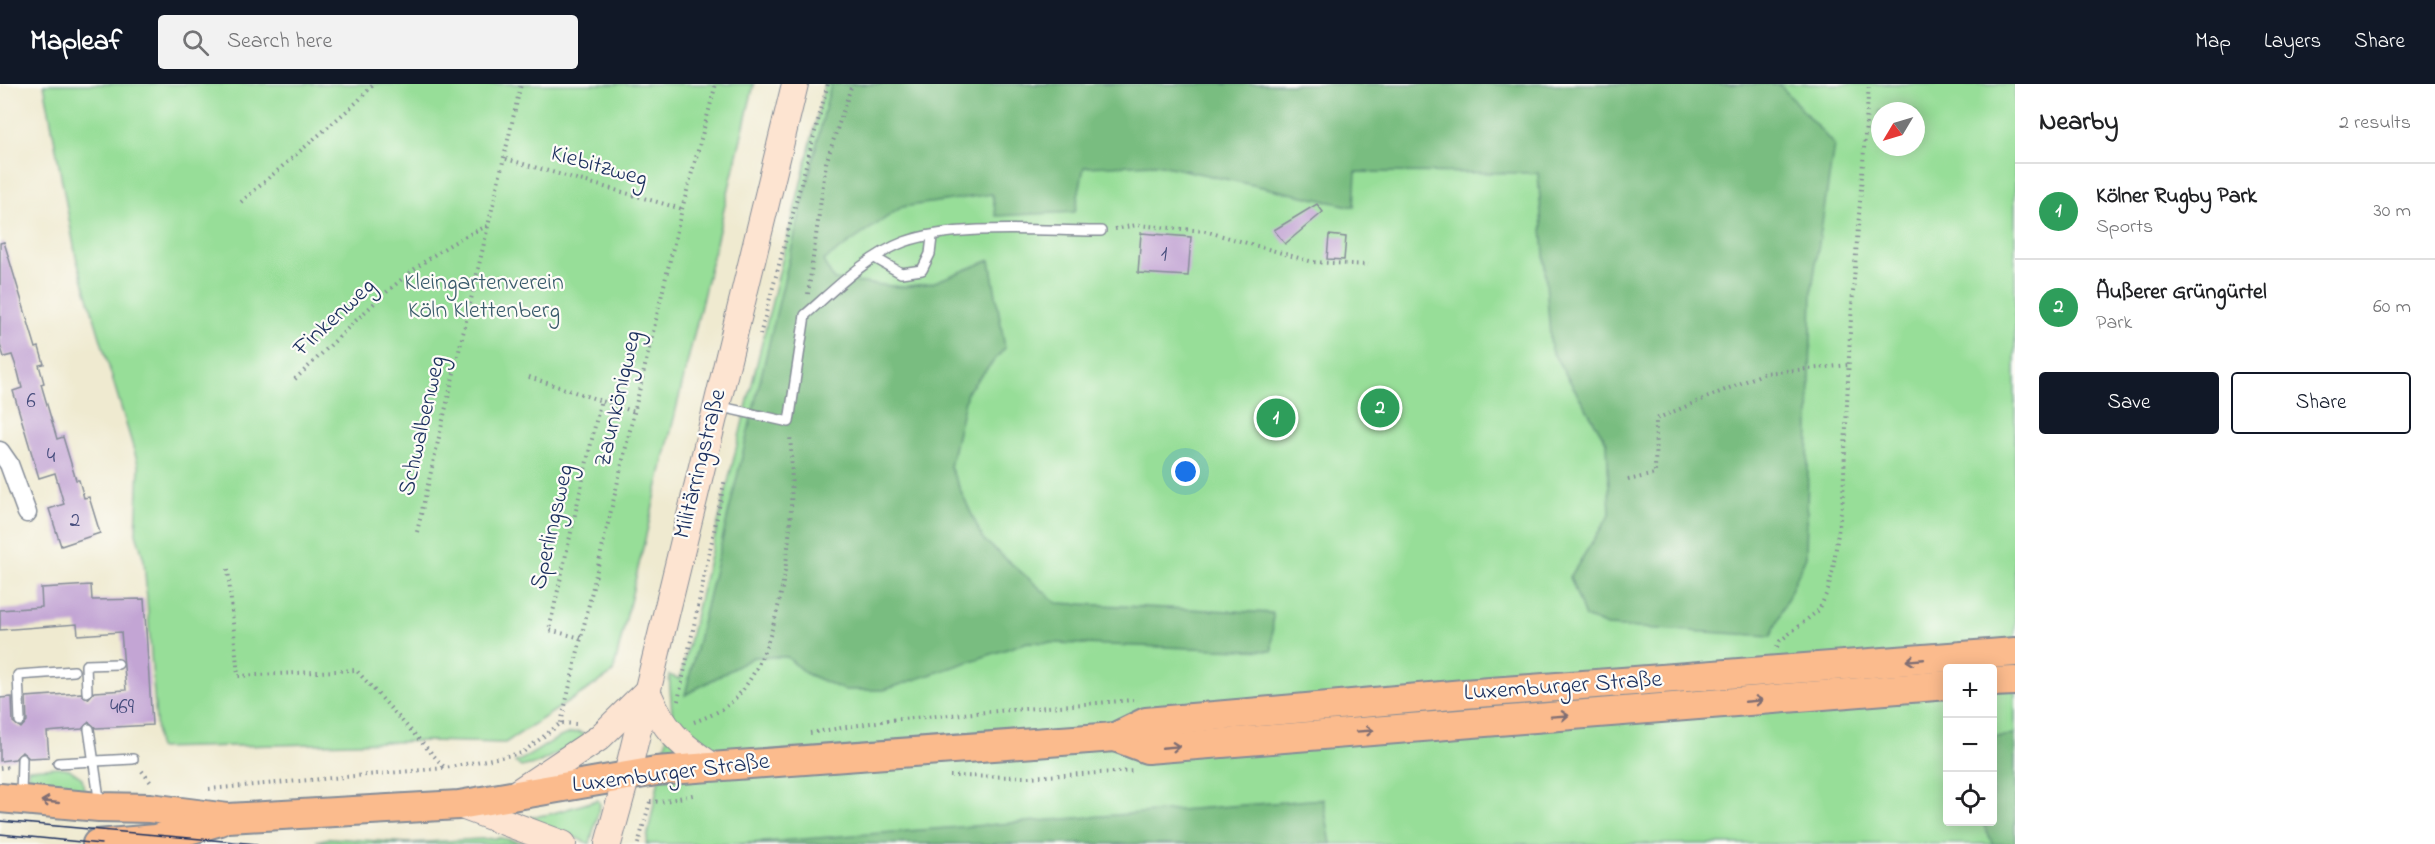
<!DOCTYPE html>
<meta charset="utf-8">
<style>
:root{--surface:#fff;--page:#f2f2f2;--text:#202124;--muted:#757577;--line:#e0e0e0;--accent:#111827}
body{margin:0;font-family:"Indie Flower",sans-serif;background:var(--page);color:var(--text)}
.controls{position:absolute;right:18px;bottom:18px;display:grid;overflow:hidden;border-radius:6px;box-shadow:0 3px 15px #0003}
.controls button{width:54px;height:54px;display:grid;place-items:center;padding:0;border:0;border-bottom:2px solid var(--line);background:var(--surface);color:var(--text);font:30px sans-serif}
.compass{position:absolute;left:1871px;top:18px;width:54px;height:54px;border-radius:50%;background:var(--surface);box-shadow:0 3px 15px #0003;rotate:232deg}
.you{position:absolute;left:1186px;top:388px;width:21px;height:21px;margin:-15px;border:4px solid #fff;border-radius:50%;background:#1a73e8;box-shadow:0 0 0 9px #1a73e833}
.badge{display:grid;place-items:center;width:39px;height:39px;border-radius:50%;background:var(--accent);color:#fff;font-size:20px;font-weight:700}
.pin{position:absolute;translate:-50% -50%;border:3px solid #fff;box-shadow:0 2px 6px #0006}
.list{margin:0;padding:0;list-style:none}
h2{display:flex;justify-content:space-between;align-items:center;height:78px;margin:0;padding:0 24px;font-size:26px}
h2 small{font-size:20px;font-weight:400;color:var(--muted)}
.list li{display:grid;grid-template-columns:39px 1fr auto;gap:18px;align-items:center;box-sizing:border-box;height:96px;padding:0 24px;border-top:2px solid var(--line)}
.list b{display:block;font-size:22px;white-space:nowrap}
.list p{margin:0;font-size:20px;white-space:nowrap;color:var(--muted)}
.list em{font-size:20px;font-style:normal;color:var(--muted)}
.actions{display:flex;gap:12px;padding:18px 24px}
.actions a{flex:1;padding:14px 0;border:2px solid var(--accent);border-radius:6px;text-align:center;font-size:21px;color:var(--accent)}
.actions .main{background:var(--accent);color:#fff}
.icon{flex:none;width:33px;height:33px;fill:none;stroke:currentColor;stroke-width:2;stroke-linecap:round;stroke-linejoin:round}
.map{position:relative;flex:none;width:2015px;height:760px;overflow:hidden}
header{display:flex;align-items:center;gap:36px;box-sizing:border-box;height:84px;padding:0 30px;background:var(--accent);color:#fff}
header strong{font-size:28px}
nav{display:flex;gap:33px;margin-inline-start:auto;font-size:21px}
.search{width:420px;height:54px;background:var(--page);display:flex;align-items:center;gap:15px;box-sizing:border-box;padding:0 21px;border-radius:6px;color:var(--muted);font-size:22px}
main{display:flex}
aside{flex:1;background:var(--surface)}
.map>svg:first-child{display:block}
.green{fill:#97de98;stroke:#59867b;stroke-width:1.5;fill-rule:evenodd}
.forest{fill:#79bd80;stroke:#4a766f;stroke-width:1.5}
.building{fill:#c3a5d4}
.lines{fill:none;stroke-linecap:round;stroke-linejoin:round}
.lane-casing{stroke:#858c97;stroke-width:12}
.street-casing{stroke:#858c97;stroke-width:21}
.secondary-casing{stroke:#858c97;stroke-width:28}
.primary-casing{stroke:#858c97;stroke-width:32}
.path{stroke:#858c97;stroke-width:4;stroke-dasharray:1.5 4.5;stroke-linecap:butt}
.lane{stroke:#fff;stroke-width:9}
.street{stroke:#fff;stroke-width:18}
.secondary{stroke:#fde4d1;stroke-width:26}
.primary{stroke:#fbbb8d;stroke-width:28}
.tram{stroke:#1b2f5e;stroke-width:1.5}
.oneway{stroke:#806e73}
.labels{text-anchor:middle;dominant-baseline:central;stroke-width:4.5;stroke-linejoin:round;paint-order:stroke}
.number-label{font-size:21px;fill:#454c7c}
.street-label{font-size:24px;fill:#1b2f5e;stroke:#fdfcf7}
.park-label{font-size:24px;fill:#3a5b6c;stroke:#fdfcf7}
</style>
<header>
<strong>Mapleaf</strong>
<div class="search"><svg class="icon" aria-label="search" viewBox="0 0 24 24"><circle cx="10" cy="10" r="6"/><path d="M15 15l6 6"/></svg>Search here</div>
<nav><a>Map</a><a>Layers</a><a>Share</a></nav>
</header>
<main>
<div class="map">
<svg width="2015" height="760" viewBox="0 0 2015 760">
<rect width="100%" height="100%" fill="#fdfcf7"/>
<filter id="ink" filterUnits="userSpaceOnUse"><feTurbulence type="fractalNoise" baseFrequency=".0167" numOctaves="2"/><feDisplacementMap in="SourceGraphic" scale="12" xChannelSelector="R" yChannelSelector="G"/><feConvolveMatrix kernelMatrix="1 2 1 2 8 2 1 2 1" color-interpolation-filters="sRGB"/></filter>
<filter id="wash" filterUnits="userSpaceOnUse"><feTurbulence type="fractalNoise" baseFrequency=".008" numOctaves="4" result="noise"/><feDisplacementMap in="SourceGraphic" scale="24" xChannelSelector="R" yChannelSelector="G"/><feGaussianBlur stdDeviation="1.35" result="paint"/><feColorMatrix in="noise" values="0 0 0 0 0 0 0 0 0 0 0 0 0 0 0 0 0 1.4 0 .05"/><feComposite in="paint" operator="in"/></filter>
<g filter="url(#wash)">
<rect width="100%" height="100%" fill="#efead0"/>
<!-- green -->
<g class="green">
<polygon points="44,0 754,0 613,589 505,659 428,657 158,664 144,476 136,449 139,383 76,173"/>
<path d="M825,0H2015V760H646L672,628L669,591L680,595ZM1880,27H1916V63H1880ZM1948,584H1992V738H1948Z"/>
<path d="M579,648L589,653L538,679L521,683L515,678C539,670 553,650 579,648Z"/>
<polygon points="59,683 69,685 82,694 85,711 34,704 28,696 28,685"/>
<polygon points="598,716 600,721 590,760 560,747 515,736 550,730"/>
<polygon points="330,754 408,759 500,754 531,760 342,760 316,757"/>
</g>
<!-- forest -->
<g class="forest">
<polygon points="831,0 1779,0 1834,61 1812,205 1806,472 1771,552 1607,542 1585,533 1570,493 1610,430 1607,359 1551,266 1538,89 1356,88 1354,123 1156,80 1084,83 1075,128 996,132 992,110 902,123 823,177 834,196 902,203 932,199 990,176 1005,264 967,308 950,383 983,455 1057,519 1273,529 1272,567 1028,558 884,606 844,606 805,589 787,573 754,573 685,611"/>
<polygon points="2015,651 2015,760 1993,760 1982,738 1992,738 1993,653"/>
<polygon points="1323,715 1331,760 739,760"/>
</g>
<g id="blocks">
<!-- building -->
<g class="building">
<polygon points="1317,120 1323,128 1285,160 1274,146"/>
<polygon points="1141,149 1191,153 1188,192 1138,189"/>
<polygon points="1329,151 1346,153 1344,176 1327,175"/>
<polygon points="4,158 36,264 39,263 44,280 39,281 44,299 41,300 57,355 63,353 76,396 79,396 84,414 89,413 100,449 61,462 49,425 64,420 55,389 39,394 13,307 22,304 18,288 12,271 4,273 0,261 0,159"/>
<polygon points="91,501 92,516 144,515 152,641 96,644 89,638 82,645 47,648 49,673 29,674 22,668 15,675 0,677 0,614 12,613 13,638 21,644 27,637 26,613 81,609 88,615 94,608 126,606 121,548 78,551 77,540 0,546 0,526 42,523 41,504"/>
</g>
</g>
</g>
<g filter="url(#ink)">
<use href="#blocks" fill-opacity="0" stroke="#858c97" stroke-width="1.5"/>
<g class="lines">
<!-- lane casing -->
<g class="lane-casing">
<g id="lane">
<polyline points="875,174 901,189 922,186 930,170 932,153"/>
<path d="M717,322L789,338L805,231C835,205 867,172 904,158C957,139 1044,147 1101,147"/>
<polyline points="87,608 86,581 118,580"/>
<polyline points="20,637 18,591 74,587"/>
<polyline points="89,645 100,721"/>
<polyline points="58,679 133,675"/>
<polyline points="21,713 22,675"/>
</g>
</g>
<!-- street casing -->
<g class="street-casing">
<polyline id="street" points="0,367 9,380 27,429"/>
</g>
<!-- secondary casing -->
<g class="secondary-casing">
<g id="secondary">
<path d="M647,607C664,646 679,660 714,683"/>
<polyline points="515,710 599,654 647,607"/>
<polyline points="459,721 563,760"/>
<polyline points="608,760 627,691 795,0"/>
</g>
</g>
<!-- primary casing -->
<g class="primary-casing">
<g id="primary">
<polyline points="1992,598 2015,597"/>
<polyline points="1115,653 1147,665 1948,601"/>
<polyline points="0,714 99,723 150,724 228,734 459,721 656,687 1115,653 1146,638 1464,610 2015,568"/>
<polyline points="97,760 156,755 220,737"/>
</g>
</g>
<!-- path -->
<g class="path">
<polyline points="506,75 682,125"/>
<polyline points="241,118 357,18 374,0"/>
<polyline points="1115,145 1137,141 1205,147 1313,178 1368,181"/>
<polyline points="808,210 826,79 852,0"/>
<polyline points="760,251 828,0"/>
<polyline points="529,293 635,328"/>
<path d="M295,295C355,240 412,172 488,142"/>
<polyline points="1628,396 1655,390 1656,335 1765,289 1849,281"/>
<polyline points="417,448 521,0"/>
<polyline points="228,485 238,592 356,586 445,684"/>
<polyline points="581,554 549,546 601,315"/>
<polyline points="1777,563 1780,557 1819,526 1828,506 1833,485 1843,414 1850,248 1869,0"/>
<polyline points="678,617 725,395"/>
<path d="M694,638C705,634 717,629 727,622C788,573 796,423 790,351"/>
<polyline points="561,639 682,125 716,0"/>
<polyline points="810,649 889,636 1133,616"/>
<polyline points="0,684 9,683"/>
<polyline points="142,687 152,700"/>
<polyline points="950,692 1028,693 1134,687"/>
<polyline points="209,705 445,684 522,669 561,639 576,640"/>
<polyline points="650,717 661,718 697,710"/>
<polyline points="638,760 650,718"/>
</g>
<!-- lane -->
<use href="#lane" class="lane"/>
<!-- street -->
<use href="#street" class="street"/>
<!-- secondary -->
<use href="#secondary" class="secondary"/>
<!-- primary -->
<use href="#primary" class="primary"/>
<!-- tram -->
<g class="tram">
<polyline points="0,737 257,760"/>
<polyline points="0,750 101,760"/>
</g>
</g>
<!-- one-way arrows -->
<defs><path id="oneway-shaft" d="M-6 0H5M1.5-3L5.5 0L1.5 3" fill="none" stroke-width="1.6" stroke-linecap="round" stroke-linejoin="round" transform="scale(1.5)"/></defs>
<g class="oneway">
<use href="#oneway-shaft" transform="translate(1915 576) rotate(175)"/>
<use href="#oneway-shaft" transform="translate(1754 617) rotate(-5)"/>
<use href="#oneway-shaft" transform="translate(1560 632) rotate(-4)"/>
<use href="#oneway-shaft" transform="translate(1365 647) rotate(-4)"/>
<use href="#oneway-shaft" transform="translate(1171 663) rotate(-5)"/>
<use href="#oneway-shaft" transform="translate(50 718) rotate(-174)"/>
</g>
</g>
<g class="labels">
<!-- number labels -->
<g class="number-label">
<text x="1164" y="171">1</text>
<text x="31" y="318">6</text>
<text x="51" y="373">4</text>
<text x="75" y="437">2</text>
<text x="122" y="624">469</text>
</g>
<!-- street labels -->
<g class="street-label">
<text transform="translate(599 83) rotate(16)">Kiebitzweg</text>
<text transform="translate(335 234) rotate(-43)">Finkenweg</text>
<text transform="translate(619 315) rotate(-77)">Zaunkönigweg</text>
<text transform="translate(423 342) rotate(-77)">Schwalbenweg</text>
<text transform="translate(701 380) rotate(-76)">Militärringstraße</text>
<text transform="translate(553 443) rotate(-77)">Sperlingsweg</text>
<text transform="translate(1563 603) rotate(-4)">Luxemburger Straße</text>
<text transform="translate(671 690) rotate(-7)">Luxemburger Straße</text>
</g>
<!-- park labels -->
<g class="park-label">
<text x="484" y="199">Kleingartenverein<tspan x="484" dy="28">Köln Klettenberg</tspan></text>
</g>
</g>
</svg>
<div class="controls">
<button>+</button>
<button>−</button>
<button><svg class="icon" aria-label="locate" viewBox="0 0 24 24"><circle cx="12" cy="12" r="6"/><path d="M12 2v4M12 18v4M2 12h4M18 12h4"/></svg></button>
</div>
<svg class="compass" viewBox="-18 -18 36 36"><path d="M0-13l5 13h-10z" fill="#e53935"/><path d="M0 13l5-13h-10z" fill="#757577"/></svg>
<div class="you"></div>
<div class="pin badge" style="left:1276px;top:334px;background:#2e9e5b">1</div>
<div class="pin badge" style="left:1380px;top:324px;background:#2e9e5b">2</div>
</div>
<aside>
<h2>Nearby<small>2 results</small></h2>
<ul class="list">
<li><span class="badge" style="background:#2e9e5b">1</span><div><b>Kölner Rugby Park</b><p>Sports</p></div><em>30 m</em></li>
<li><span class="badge" style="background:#2e9e5b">2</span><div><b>Äußerer Grüngürtel</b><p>Park</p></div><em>60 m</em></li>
</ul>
<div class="actions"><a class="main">Save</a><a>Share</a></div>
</aside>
</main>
